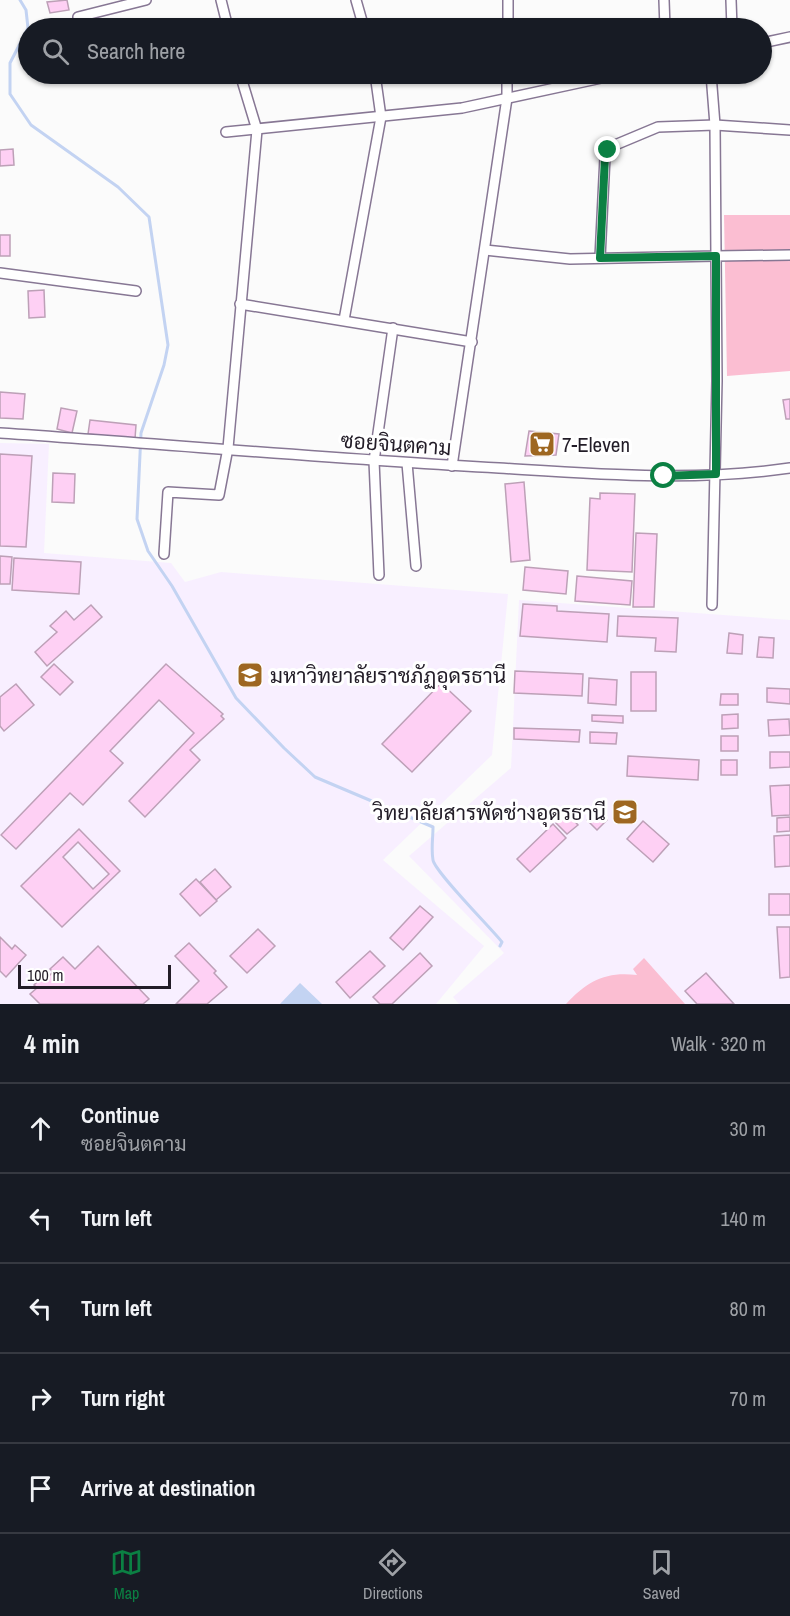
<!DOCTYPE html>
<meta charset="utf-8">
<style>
:root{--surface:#171b24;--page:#242831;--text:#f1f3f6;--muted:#9ea1a6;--line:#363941;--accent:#0b8043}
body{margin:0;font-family:"Archivo Narrow",Sarabun,sans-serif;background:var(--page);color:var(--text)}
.scale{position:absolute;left:18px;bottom:15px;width:153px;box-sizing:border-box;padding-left:6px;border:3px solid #221c27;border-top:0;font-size:16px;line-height:21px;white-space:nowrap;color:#221c27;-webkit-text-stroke:4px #fff;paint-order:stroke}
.stop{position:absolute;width:18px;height:18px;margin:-14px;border:4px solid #0b8043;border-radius:50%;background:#fff}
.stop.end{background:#0b8043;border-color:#fff;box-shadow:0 2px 6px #0008}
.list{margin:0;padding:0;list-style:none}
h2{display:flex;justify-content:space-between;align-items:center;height:78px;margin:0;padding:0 24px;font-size:26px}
h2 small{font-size:20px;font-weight:400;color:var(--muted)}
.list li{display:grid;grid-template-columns:39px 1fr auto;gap:18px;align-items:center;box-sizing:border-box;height:90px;padding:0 24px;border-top:2px solid var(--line)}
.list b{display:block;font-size:22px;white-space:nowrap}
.list p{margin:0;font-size:20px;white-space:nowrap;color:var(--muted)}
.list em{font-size:20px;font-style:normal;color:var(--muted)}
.icon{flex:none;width:33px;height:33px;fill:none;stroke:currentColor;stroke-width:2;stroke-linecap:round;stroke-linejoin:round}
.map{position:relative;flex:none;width:790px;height:1004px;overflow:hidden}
.search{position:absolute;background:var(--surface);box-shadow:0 2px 4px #0004;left:18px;right:18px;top:18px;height:66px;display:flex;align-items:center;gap:15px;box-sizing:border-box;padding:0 21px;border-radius:33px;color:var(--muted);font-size:22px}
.sheet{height:528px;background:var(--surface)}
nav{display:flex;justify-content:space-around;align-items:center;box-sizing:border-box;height:84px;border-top:2px solid var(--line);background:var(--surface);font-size:16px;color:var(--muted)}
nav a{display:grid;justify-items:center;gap:3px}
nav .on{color:var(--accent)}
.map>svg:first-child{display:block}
.built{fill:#f8efff}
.green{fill:#fbbed2}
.water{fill:#c3d3f2}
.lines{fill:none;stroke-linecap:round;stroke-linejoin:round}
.stream{stroke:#c3d3f2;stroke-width:3}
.building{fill:#fed0f4;stroke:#bda0b7;stroke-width:1.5;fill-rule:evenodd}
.minor-casing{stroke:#877794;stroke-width:12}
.minor{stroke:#fff;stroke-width:9}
.route{stroke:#0b8043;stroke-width:8}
.labels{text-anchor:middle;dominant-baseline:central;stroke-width:6;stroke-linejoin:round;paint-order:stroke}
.street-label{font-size:21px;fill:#221c27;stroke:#fff}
.poi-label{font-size:21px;fill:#221c27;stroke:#fff;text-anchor:start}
</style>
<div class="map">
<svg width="790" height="1004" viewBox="0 0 790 1004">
<rect width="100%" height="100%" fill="#fbfbfb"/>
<!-- built -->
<g class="built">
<polygon points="0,443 49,444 44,553 171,563 185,582 221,572 508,594 492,755 383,860 484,946 436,1004 0,1004"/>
<polygon points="519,600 790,620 790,1004 459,1004 453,997 504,953 409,856 511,768"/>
</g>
<!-- green -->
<g class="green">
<polygon points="724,215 790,215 790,371 727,376"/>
<path d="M644,958L685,1004H566C587,981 606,971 637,975L633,969Z"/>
</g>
<!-- water -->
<polygon class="water" points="300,983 322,1004 280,1004"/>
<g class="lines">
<!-- stream -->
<path class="stream" d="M20,0L26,10L28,28L10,63V94L31,125L118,187L149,217L168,345L164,365L141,433L137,519L148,551L172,586L236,698L284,748L315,777L433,827C433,838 431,850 433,860C435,872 490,927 502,942L500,946"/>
</g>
<!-- building -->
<g class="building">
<polygon points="67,0 69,10 50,13 47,2"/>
<polygon points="13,149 14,165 0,166 0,150"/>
<rect x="0" y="235" width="10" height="21"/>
<polygon points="44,290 45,317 29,318 28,291"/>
<polygon points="0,392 25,394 23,419 0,418"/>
<polygon points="790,399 790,419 786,419 783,400"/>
<polygon points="61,408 77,411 72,433 57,429"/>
<polygon points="90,420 136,425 135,439 88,434"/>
<polygon points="529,431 559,434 556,455 525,456"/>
<polygon points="0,454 32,456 26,547 0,546"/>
<polygon points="53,473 75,474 74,503 52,502"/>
<polygon points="524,482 530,560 511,562 505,484"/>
<polygon points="600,493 635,494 632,572 587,570 590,498 600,499"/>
<polygon points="636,533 657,534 654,607 633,607"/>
<polygon points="0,556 12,557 10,584 0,584"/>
<polygon points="14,558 81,562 79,594 12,590"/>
<polygon points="525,567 568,571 566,594 523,590"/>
<polygon points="577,576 632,581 630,605 575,601"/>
<polygon points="523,604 557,606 557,611 609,614 607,642 520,636"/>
<polygon points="91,605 102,617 47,666 35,652 57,632 50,626 66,611 74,620"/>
<polygon points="618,616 678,618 676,652 655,651 656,638 617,636"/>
<polygon points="729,633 743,635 742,654 727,653"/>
<polygon points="759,637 774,638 773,658 757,657"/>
<polygon points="54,664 73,682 60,695 41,677"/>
<polygon points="166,664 223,714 221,716 224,719 190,750 200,760 145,817 129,801 194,733 159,700 110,751 123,763 83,805 70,793 16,849 1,835"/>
<polygon points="515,671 583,674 582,696 514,693"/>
<rect x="631" y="672" width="25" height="39"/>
<polygon points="589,678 617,680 616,705 588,703"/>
<polygon points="441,683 471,711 412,772 382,744"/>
<polygon points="16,684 34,705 4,731 0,726 0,697"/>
<polygon points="767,688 790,689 790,704 767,702"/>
<polygon points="721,694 738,694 738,705 720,705"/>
<polygon points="738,714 738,728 722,729 722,715"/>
<polygon points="592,715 623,716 623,723 592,721"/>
<polygon points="789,719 790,735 769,736 768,720"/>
<polygon points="514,728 580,730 579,742 514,739"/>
<polygon points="590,732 617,733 616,744 590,743"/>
<rect x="721" y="736" width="17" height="15"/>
<polygon points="770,752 790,752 790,767 770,768"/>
<polygon points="628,756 699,760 698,780 627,776"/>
<rect x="721" y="760" width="16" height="15"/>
<polygon points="790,785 790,815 772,816 770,786"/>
<polygon points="598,810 607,820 597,830 587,820"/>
<polygon points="567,813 578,825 567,834 556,823"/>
<polygon points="790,817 790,831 777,832 777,818"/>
<polygon points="643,821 669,844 653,862 627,839"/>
<polygon points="553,824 566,838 530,872 517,859"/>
<path d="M79,829L120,871L62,927L21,886ZM78,842L109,874L93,889L63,857Z"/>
<polygon points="790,835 790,866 775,867 774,836"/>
<polygon points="215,869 231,887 216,900 200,882"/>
<polygon points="196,879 217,901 200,916 180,894"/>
<rect x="769" y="894" width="21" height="21"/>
<polygon points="420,906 433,917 403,950 390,938"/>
<polygon points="777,927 790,927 790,977 780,978"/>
<polygon points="258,929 275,946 247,973 230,956"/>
<polygon points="0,937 12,949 15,945 26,955 6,977 0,971"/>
<polygon points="189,943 216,971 214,973 227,987 207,1004 176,1004 199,981 175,956"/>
<polygon points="98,946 149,999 143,1004 40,1004 30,994 37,988 34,985 46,973 49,976 53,972 50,969 63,957 75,969"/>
<polygon points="370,951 385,966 350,998 336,982"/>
<polygon points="420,953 432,966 392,1004 380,1004 373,997"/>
<polygon points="706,973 734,1004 697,1004 685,991"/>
</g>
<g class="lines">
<!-- minor casing -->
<g class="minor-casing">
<g id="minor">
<polyline points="221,0 228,28"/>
<polyline points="356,0 364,28"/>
<polyline points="664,0 665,28"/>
<polyline points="731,0 732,28"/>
<polyline points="78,17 146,0"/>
<polyline points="508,28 508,0"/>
<polyline points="762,43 790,37"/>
<polyline points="226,132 462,108 620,74"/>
<polyline points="485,250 570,259 716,256 715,125 711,74"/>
<polyline points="600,258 605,157 615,145 658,127 715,125 790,130"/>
<polyline points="0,273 136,291"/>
<polyline points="240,304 472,342"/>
<polyline points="344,320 381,117 375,74"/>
<path d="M0,433C167,444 333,459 499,468C596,474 694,482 790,468"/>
<polyline points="407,463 416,566"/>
<polyline points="452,466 507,98 507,74"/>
<polyline points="164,554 168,492 219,495 228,448 257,130 240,74"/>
<polyline points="379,575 374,461 393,328"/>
<polyline points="712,605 717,381 716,256 790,255"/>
</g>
</g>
<!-- minor -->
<use href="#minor" class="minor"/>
</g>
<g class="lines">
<!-- route -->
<polyline class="route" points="608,150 605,157 600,258 716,256 716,474 664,476"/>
</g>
<!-- icons -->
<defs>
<g id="supermarket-square" transform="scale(1.35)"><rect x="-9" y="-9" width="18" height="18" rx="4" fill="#9e6721" stroke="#fff"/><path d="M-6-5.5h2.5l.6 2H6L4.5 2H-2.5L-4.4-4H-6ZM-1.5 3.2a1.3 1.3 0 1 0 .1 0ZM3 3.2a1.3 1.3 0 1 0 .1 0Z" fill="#fff"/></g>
<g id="university-square" transform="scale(1.35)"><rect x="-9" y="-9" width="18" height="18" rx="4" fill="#9e6721" stroke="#fff"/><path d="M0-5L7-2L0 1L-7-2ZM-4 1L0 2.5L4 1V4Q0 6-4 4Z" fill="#fff"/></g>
</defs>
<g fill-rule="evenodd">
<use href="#supermarket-square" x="542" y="444"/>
<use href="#university-square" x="250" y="675"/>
<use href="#university-square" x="625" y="812"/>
</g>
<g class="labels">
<!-- street labels -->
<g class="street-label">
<text transform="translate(396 444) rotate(4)">ซอยจินตคาม</text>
</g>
<!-- poi labels -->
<g class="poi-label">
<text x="562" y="444">7-Eleven</text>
<text x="270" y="675">มหาวิทยาลัยราชภัฏอุดรธานี</text>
<text x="606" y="812" text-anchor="end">วิทยาลัยสารพัดช่างอุดรธานี</text>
</g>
</g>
</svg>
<div class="scale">100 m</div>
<div class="stop" style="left:664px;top:476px"></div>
<div class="stop end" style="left:608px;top:150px"></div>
<div class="search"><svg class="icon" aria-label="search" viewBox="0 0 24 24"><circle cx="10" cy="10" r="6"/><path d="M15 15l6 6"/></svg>Search here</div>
</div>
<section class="sheet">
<h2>4 min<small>Walk · 320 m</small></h2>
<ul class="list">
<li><svg class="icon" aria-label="ahead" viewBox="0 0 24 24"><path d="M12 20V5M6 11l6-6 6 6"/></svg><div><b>Continue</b><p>ซอยจินตคาม</p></div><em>30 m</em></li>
<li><svg class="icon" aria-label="left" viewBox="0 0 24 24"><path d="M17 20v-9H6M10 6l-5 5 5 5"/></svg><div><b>Turn left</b></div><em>140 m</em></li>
<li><svg class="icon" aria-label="left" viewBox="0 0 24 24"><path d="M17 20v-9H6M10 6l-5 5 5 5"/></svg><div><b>Turn left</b></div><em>80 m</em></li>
<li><svg class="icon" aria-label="right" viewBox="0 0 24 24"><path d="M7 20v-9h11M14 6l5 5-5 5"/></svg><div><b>Turn right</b></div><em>70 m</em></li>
<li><svg class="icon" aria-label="arrive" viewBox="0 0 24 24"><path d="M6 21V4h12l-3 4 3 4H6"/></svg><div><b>Arrive at destination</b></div></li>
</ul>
</section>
<nav>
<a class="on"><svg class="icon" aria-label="map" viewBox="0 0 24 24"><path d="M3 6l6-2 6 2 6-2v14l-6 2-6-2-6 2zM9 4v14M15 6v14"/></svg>Map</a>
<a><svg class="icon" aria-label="directions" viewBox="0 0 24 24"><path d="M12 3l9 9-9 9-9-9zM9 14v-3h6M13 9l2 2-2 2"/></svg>Directions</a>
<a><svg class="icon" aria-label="saved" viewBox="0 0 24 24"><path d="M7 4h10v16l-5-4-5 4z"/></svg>Saved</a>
</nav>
